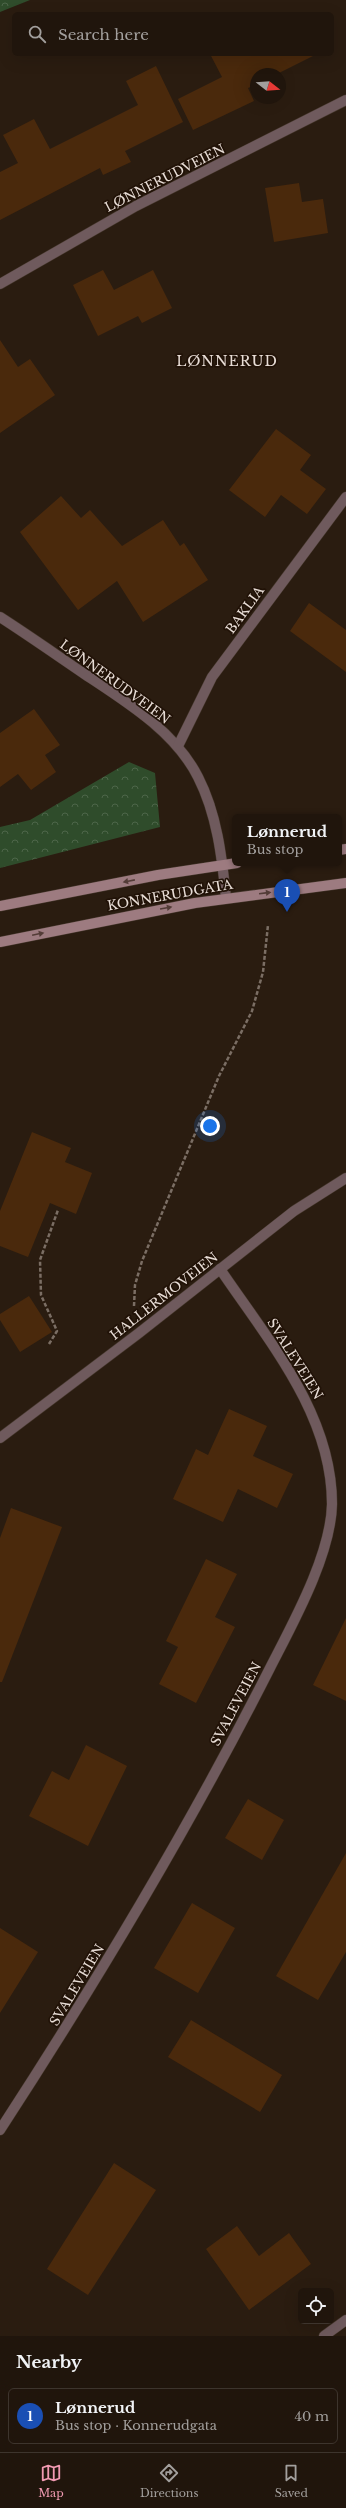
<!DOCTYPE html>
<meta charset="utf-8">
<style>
:root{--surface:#20150c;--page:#281e15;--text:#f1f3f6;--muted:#a29f9d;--line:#3d342d;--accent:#f19ab2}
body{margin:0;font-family:"Libre Baskerville",serif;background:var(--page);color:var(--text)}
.controls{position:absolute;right:12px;bottom:12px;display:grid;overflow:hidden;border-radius:6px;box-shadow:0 4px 16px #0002}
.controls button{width:36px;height:36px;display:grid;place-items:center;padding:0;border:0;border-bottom:1px solid var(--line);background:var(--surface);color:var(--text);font:20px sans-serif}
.compass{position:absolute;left:250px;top:68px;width:36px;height:36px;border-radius:50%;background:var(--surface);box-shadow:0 4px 16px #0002;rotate:107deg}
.you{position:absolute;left:210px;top:1126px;width:14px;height:14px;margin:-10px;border:3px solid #fff;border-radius:50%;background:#1a73e8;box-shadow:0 0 0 6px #1a73e833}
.badge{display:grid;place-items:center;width:26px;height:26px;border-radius:50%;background:var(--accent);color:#fff;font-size:13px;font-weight:700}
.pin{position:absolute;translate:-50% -33px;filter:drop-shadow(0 1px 2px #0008)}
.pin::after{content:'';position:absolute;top:21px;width:14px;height:12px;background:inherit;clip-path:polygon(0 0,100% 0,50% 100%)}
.popup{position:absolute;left:232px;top:814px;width:110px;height:52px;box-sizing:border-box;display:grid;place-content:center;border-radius:6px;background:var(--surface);filter:drop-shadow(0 1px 3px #0005);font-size:13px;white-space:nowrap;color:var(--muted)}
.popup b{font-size:15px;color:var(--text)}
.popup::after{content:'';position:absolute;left:50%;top:100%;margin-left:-8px;border:8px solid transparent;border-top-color:var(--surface)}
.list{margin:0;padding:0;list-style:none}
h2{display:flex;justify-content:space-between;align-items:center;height:52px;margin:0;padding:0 16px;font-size:17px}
h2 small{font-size:13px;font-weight:400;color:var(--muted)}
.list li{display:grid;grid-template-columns:26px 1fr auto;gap:12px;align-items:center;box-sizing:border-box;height:56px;margin:0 8px 8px;padding:0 8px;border:1px solid var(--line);border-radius:6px}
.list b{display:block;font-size:15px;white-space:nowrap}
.list p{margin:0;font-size:13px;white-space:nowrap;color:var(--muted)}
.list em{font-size:13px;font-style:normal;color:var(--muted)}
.icon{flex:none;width:22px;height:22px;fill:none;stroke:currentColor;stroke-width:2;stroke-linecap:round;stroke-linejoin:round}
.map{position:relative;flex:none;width:346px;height:2336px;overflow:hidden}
.search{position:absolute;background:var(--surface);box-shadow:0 4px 16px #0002;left:12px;right:12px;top:12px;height:44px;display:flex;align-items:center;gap:10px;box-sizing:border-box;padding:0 14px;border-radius:6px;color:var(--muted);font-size:15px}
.sheet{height:116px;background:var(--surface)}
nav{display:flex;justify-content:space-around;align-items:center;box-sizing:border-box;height:56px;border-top:1px solid var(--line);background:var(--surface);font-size:11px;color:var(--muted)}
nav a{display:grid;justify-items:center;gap:2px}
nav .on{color:var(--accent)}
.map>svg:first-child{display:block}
.forest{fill:url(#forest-crowns)}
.building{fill:#4a290c}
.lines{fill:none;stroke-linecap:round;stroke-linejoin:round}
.minor-casing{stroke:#45372c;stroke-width:11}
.secondary-casing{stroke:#45372c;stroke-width:11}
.path{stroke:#7b6e64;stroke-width:2.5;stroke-dasharray:4 2;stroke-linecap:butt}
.minor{stroke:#6f5a5d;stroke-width:10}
.secondary{stroke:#9d7b80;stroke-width:10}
.oneway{fill:#533c37}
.labels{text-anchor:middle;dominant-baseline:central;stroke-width:3.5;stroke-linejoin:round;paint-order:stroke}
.street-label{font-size:13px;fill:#e8ddd6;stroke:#211207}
.neighbourhood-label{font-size:14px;letter-spacing:1px;fill:#e8ddd6;stroke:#211207}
</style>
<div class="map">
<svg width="346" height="2336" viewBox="0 0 346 2336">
<defs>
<pattern id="forest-crowns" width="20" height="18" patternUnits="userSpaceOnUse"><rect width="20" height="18" fill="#2f4c2b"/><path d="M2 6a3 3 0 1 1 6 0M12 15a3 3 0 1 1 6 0" fill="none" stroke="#4d6549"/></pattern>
</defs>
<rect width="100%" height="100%" fill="#2a1c10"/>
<!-- forest -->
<g class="forest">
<polygon points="0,0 30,0 0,12"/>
<polygon points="129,762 155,773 160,827 0,868 0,827 30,820"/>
</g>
<!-- building -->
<g class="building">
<polygon points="210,54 317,54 277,74 256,74 256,85 248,88 254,101 193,130 178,99 222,77"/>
<polygon points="156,66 183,122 125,151 131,162 103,175 100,168 0,220 0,172 18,163 3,135 34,119 50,149 138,105 126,81"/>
<polygon points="299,183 302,202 323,199 328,233 274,242 265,188"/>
<polygon points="103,270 114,290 153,270 172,308 142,323 138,316 98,336 73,285"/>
<polygon points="0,340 18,367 30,359 55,395 0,433"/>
<polygon points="276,429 311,455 300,470 326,489 307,514 281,495 265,517 229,490"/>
<polygon points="61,496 81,518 90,510 122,546 163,520 180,546 184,543 208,580 143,622 117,581 78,610 20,532"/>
<polygon points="309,603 346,630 346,672 290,631"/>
<polygon points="34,709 60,745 45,755 56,772 31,790 18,774 0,787 0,733"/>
<polygon points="32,1132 71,1148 65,1162 92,1173 76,1214 50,1203 28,1257 0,1246 0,1211"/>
<polygon points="29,1296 52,1332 20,1352 0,1320 0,1314"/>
<polygon points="229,1409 267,1426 253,1456 293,1474 277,1508 238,1489 223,1522 173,1499 196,1449 208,1455"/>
<polygon points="11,1508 62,1527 2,1682 0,1682 0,1538"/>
<polygon points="206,1559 237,1574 215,1617 235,1627 196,1703 159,1684 178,1647 166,1641"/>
<polygon points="346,1618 346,1701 313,1685"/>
<polygon points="86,1745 127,1766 88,1846 29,1816 52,1771 69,1780"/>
<polygon points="248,1799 284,1820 262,1860 225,1838"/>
<polygon points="346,1853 346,1952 318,2000 276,1976"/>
<polygon points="192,1903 235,1928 198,1993 154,1968"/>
<polygon points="0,1928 38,1952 0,2013"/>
<polygon points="191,2020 282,2075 260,2112 168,2057"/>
<polygon points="114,2163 156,2190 88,2295 47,2269"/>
<polygon points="237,2226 259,2256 289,2233 311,2264 249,2310 206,2249"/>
</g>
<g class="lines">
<!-- minor casing -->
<g class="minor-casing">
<g id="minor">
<polyline points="0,284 136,206 346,100"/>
<path d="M0,617C28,635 55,654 83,673C125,701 175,731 198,777C217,814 222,857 226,898"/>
<polyline points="178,746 212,677 346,497"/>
<polyline points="0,1438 139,1333 294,1211 346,1178"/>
<path d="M0,2130C97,1981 189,1828 270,1668C293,1623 331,1555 332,1504C332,1414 268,1340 220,1269"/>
<polyline points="324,2336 346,2320"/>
</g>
</g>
<!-- secondary casing -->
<g class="secondary-casing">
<g id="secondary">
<polyline points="339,850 346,849"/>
<polyline points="0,906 158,875 237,863"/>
<polyline points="0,942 195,903 346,883"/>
</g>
</g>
<!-- path -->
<g class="path">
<polyline points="134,1306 135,1285 142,1261 219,1076 252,1011 263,972 268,925"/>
<polyline points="49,1344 57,1331 41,1295 40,1260 58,1210"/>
</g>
<!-- minor -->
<use href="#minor" class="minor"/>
<!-- secondary -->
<use href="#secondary" class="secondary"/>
</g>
<!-- one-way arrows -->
<defs><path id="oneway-solid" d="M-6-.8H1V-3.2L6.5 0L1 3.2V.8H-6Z"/></defs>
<g class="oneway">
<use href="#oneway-solid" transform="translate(129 881) rotate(169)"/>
<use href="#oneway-solid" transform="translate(265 893) rotate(-7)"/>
<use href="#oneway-solid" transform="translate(166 908) rotate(-10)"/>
<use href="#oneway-solid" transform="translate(38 934) rotate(-12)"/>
</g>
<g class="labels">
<!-- street labels -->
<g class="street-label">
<text transform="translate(165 178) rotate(-27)">LØNNERUDVEIEN</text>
<text transform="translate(245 610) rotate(-54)">BAKLIA</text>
<text transform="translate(115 682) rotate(36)">LØNNERUDVEIEN</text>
<text transform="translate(170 895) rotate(-10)">KONNERUDGATA</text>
<text transform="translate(164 1296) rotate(-38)">HALLERMOVEIEN</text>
<text transform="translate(295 1359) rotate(58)">SVALEVEIEN</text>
<text transform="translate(236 1704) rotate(-62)">SVALEVEIEN</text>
<text transform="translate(77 1985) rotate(-59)">SVALEVEIEN</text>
</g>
<!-- neighbourhood labels -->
<g class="neighbourhood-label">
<text x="227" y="361">LØNNERUD</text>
</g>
</g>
</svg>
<div class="controls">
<button><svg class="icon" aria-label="locate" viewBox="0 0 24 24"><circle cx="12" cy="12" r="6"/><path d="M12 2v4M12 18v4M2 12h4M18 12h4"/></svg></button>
</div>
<svg class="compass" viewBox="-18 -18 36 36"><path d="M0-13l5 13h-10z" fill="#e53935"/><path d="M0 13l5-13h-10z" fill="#a29f9d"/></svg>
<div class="you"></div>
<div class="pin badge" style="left:287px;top:912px;background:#1a4fb4">1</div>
<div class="popup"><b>Lønnerud</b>Bus stop</div>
<div class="search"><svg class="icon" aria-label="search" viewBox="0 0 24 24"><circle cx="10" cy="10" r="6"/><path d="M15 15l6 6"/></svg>Search here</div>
</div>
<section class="sheet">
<h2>Nearby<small></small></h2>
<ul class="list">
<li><span class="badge" style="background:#1a4fb4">1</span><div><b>Lønnerud</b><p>Bus stop · Konnerudgata</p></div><em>40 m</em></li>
</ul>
</section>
<nav>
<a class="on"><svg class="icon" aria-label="map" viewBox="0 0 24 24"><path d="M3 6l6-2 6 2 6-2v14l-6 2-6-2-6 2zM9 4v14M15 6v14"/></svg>Map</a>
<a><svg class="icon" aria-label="directions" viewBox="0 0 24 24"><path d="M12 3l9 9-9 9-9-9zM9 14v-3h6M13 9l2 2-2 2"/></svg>Directions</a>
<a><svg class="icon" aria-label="saved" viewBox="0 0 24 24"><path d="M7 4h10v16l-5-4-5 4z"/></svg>Saved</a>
</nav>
